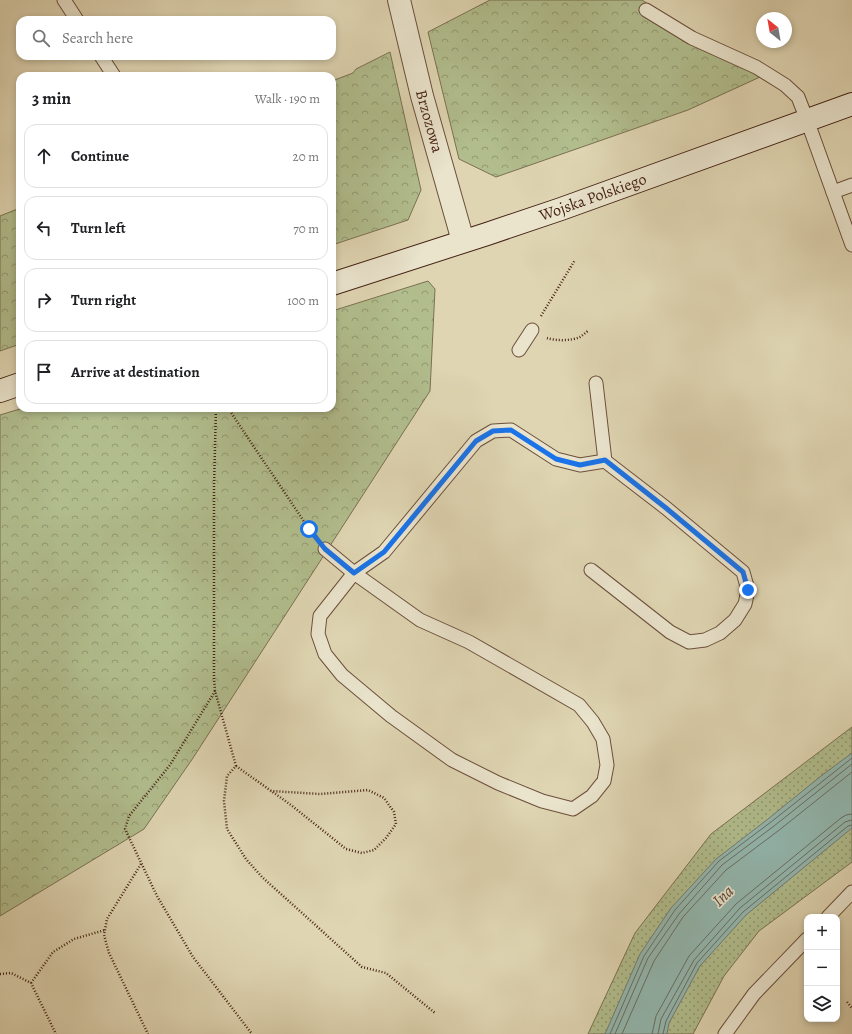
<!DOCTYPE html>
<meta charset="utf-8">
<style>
:root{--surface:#fff;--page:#f6f6f6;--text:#202124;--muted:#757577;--line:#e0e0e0}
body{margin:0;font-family:Alegreya,serif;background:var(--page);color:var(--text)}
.controls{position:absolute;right:12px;bottom:12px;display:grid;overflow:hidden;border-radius:8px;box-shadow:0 2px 6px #0003}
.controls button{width:36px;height:36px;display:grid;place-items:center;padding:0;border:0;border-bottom:1px solid var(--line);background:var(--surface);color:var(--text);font:20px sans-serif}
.compass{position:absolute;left:756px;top:12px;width:36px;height:36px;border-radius:50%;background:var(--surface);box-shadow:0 2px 6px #0003;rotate:329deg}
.stop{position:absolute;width:12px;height:12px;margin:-9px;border:3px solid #1a73e8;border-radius:50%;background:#fff}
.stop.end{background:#1a73e8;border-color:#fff;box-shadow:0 1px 4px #0008}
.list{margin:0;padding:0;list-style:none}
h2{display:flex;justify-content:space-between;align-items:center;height:52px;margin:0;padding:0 16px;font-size:17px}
h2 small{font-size:13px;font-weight:400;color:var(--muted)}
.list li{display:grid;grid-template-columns:26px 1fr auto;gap:12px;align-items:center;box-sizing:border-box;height:64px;margin:0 8px 8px;padding:0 8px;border:1px solid var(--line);border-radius:12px}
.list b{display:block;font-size:15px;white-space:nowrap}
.list em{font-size:13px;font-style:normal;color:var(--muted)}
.icon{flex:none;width:22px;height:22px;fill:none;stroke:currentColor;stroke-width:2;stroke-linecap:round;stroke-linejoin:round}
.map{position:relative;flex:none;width:852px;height:1034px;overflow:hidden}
.search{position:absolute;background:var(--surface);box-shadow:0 2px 6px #0003;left:16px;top:16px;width:320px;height:44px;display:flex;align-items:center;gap:10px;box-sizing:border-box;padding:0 14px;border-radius:12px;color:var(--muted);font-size:15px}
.panel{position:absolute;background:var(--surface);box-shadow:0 2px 6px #0003;left:16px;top:72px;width:320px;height:340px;border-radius:12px}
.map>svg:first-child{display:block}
.grass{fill:url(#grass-dots);stroke:#7b7051}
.forest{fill:url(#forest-crowns);stroke:#7b7051}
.water{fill:#93b8b0;stroke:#747c72}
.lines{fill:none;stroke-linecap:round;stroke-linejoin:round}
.shore{stroke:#6c6d62;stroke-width:1}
.lane-casing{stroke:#6c4f3c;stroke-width:15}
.street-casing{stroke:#6c4f3c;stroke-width:24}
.secondary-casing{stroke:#452215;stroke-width:24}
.path{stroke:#452215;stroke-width:2.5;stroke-dasharray:1 2;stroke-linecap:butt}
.lane{stroke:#eae4cd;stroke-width:13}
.street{stroke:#eae4cd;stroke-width:22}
.secondary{stroke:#eae4cd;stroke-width:22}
.route{stroke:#1a73e8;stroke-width:5}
.labels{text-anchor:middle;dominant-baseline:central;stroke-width:3.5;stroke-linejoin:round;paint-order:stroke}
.street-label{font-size:16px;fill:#452215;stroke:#eae4cd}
.water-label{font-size:17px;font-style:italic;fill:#58483c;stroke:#eae4cd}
</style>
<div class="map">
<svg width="852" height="1034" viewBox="0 0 852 1034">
<defs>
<pattern id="grass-dots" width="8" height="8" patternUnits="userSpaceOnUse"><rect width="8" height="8" fill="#b1bd8d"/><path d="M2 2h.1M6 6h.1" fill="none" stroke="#929972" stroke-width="1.8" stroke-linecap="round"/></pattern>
<pattern id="forest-crowns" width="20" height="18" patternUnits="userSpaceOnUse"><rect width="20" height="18" fill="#b1bd8d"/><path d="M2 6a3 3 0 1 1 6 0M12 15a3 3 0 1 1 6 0" fill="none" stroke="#929972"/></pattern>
</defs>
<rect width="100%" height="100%" fill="#dfd5b2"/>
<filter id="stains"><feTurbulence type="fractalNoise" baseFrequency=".005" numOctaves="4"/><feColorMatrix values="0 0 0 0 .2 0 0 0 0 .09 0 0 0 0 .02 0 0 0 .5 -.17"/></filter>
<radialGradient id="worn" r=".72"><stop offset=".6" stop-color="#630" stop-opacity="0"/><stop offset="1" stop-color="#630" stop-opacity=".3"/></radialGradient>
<!-- grass -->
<polygon class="grass" points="852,727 852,862 759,931 724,976 693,1034 588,1034 635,933 711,834"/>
<!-- forest -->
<g class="forest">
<polygon points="490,0 642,0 760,77 688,110 496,177 459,159 428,32"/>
<polygon points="390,52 421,190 408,220 332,245 332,81 353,73 356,69"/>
<polygon points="20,208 20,344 0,351 0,216"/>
<polygon points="428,281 435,289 430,391 193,758 144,829 0,916 0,415 23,408 332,408 332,311"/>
</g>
<!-- water -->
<polygon class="water" points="852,753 852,828 746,915 700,966 669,1023 667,1034 605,1034 640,954 671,908 716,859 768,819 821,776"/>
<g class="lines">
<!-- shore -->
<g class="shore">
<polyline points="610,1034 644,956 675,910 719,861 771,822 852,758"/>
<polyline points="615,1034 648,958 679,914 722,865 774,826 852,764"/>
<polyline points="622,1034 654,961 683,917 726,870 778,831 852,772"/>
<polyline points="652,1034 656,1016 689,956 736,904 841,818 846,815 852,814"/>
<polyline points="658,1034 661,1019 694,960 740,908 845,822 848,821 852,820"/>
<polyline points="663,1034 666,1021 697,963 743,912 848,826 852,825"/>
</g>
<!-- lane casing -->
<g class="lane-casing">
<g id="lane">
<polyline points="64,0 77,20"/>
<polyline points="646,10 692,38 756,67 785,85 798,97 807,120 852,245"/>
<polyline points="101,56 114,76"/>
<polyline points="833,192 852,185"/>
<polyline points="519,350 532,330"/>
<polyline points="325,549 354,573 420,620 469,642 579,705 593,722 603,739 607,765 604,781 592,796 573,809 542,801 498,783 452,760 391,716 342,675 325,654 318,634 320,616 354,573 384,552 476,441 493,431 511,430 556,459 580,465 605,461"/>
<polyline points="591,570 670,632 689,642 705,640 720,633 735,620 745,604 748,590 743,572 666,508 605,461 596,383"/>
<polyline points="828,917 852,892"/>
<polyline points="725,1034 754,994 807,939"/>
</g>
</g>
<!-- street casing -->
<g class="street-casing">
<g id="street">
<path id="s1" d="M399,0L422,96L463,241"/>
</g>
</g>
<!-- secondary casing -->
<g class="secondary-casing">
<g id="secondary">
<path id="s2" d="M332,284L487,234L561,209L852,104"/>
<polyline points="0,391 20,384"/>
</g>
</g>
<!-- path -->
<g class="path">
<polyline points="541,316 575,260"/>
<path d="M547,338C556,341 571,341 580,337C583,335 585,333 588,331"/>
<polyline points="216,408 214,487 214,678 215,691 236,766 227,776 224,801 227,829 246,859 262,877 362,967 386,973 435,1013"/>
<polyline points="228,408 309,529 315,537"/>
<polyline points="215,691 170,765 129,816 125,829 157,896 193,957 252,1034"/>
<polyline points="236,766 291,805 346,849 362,853 374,850 386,838 396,824 394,812 384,798 368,790 320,794 271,791"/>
<polyline points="141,864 107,919 104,935 109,953 148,1034"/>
<polyline points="0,974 11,973 31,983 56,1034"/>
<polyline points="31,983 53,952 74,939 105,930"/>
<polyline points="847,1002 852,1008"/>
</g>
<!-- lane -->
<use href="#lane" class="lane"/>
<!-- street -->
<use href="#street" class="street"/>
<!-- secondary -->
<use href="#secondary" class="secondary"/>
</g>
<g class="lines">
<!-- route -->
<polyline class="route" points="309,529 325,549 354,573 384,552 476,441 493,431 511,430 556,459 580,465 605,460 666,508 743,572 748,590"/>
</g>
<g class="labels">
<!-- street labels -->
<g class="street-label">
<text stroke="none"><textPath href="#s1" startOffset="125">Brzozowa</textPath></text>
<text stroke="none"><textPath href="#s2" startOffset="275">Wojska Polskiego</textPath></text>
</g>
<!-- water labels -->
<g class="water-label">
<text transform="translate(723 896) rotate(-44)">Ina</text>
</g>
</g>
<rect width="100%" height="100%" filter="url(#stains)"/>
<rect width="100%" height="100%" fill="url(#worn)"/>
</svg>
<div class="controls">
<button>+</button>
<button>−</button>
<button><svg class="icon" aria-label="layers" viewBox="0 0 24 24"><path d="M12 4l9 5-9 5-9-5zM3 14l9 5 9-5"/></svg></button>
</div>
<svg class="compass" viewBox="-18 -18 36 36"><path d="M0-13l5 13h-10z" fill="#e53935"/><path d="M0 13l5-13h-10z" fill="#757577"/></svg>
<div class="stop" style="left:309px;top:529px"></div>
<div class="stop end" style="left:748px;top:590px"></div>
<div class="search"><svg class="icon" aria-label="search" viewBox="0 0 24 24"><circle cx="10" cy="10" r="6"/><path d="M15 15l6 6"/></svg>Search here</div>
<section class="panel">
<h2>3 min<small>Walk · 190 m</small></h2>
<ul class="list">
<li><svg class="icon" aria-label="ahead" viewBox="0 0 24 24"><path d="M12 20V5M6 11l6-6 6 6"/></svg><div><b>Continue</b></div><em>20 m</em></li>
<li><svg class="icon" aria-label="left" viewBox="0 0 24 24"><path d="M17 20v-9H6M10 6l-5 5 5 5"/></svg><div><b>Turn left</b></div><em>70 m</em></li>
<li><svg class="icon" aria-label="right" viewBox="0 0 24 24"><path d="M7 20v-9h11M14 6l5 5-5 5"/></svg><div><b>Turn right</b></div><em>100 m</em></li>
<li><svg class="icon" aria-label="arrive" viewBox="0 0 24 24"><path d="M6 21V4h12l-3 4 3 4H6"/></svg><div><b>Arrive at destination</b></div></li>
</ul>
</section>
</div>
